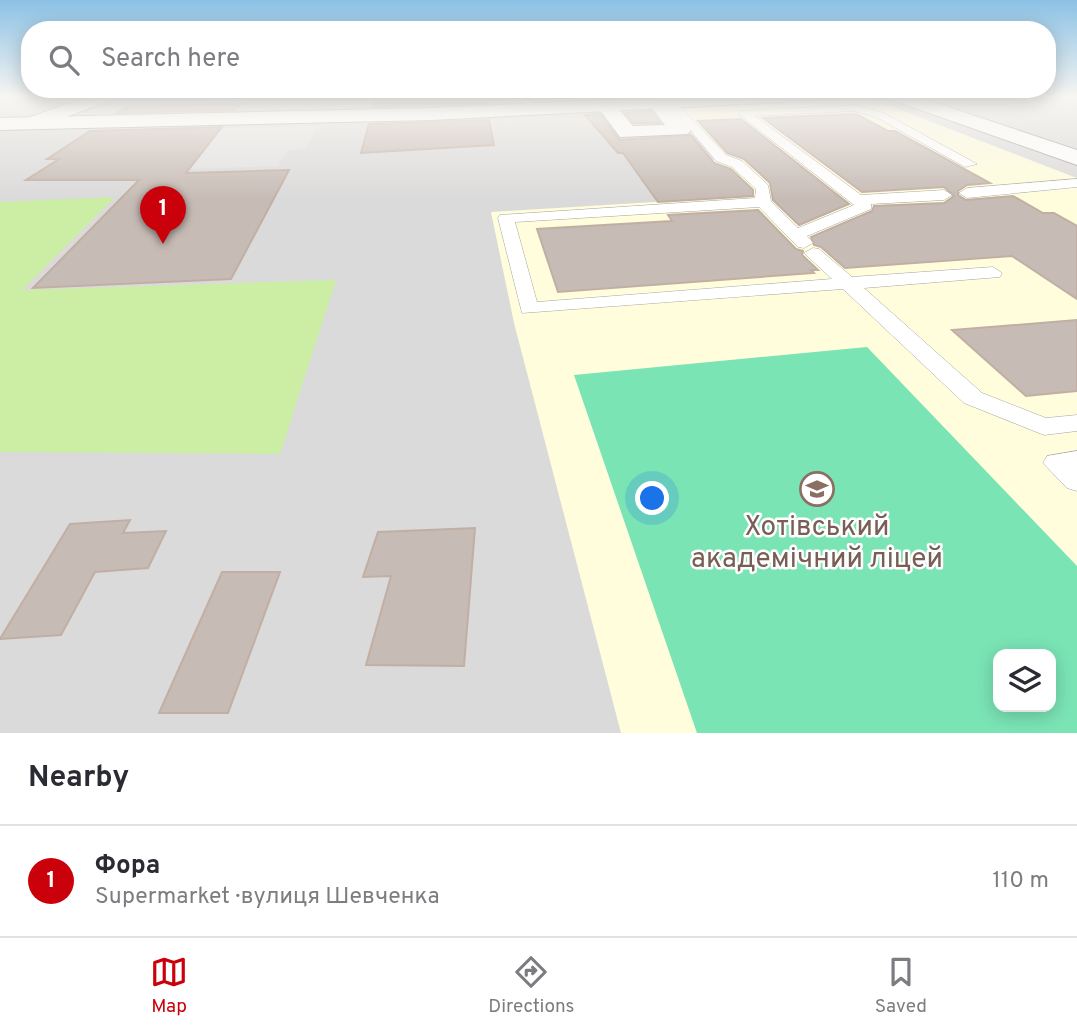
<!DOCTYPE html>
<meta charset="utf-8">
<style>
:root{--surface:#fff;--page:#f2f2f3;--text:#2b2b33;--muted:#7c7c81;--line:#e1e1e2;--accent:#ca000b}
body{margin:0;font-family:Overpass,sans-serif;background:var(--page);color:var(--text)}
.controls{position:absolute;right:21px;bottom:21px;display:grid;overflow:hidden;border-radius:14px;box-shadow:0 4px 18px #0003}
.controls button{width:63px;height:63px;display:grid;place-items:center;padding:0;border:0;border-bottom:2px solid var(--line);background:var(--surface);color:var(--text);font:35px sans-serif}
.you{position:absolute;left:653px;top:499px;width:24px;height:24px;margin:-18px;border:5px solid #fff;border-radius:50%;background:#1a73e8;box-shadow:0 0 0 10px #1a73e833}
.badge{display:grid;place-items:center;width:46px;height:46px;border-radius:50%;background:var(--accent);color:#fff;font-size:23px;font-weight:700}
.pin{position:absolute;translate:-50% -58px;filter:drop-shadow(0 2px 4px #0008)}
.pin::after{content:'';position:absolute;top:37px;width:24px;height:21px;background:inherit;clip-path:polygon(0 0,100% 0,50% 100%)}
.list{margin:0;padding:0;list-style:none}
h2{display:flex;justify-content:space-between;align-items:center;height:91px;margin:0;padding:0 28px;font-size:30px}
h2 small{font-size:23px;font-weight:400;color:var(--muted)}
.list li{display:grid;grid-template-columns:46px 1fr auto;gap:21px;align-items:center;box-sizing:border-box;height:112px;padding:0 28px;border-top:2px solid var(--line)}
.list b{display:block;font-size:26px;white-space:nowrap}
.list p{margin:0;font-size:23px;white-space:nowrap;color:var(--muted)}
.list em{font-size:23px;font-style:normal;color:var(--muted)}
.icon{flex:none;width:38px;height:38px;fill:none;stroke:currentColor;stroke-width:2;stroke-linecap:round;stroke-linejoin:round}
.map{position:relative;flex:none;width:1077px;height:733px;overflow:hidden}
.search{position:absolute;background:var(--surface);box-shadow:0 4px 18px #0003;left:21px;right:21px;top:21px;height:77px;display:flex;align-items:center;gap:18px;box-sizing:border-box;padding:0 24px;border-radius:28px;color:var(--muted);font-size:26px}
.sheet{height:203px;background:var(--surface)}
nav{display:flex;justify-content:space-around;align-items:center;box-sizing:border-box;height:98px;border-top:2px solid var(--line);background:var(--surface);font-size:19px;color:var(--muted)}
nav a{display:grid;justify-items:center;gap:4px}
nav .on{color:var(--accent)}
.map>svg:first-child{display:block}
.residential{fill:#dbdada;fill-rule:evenodd}
.education{fill:#fffddb;fill-rule:evenodd}
.grass{fill:#cceda4}
.pitch{fill:#7ae4b5;fill-rule:evenodd}
.parking{fill:#e1e1e1}
.building{fill:#c7bbb5;stroke:#c1afa3;stroke-width:2}
.lines{fill:none;stroke-linecap:round;stroke-linejoin:round}
.service-casing{stroke:#a4a4a4;stroke-width:1}
.minor-casing{stroke:#a4a4a4;stroke-width:2}
.tertiary-casing{stroke:#a4a4a4;stroke-width:2}
.service{fill:#fff;fill-rule:evenodd}
.minor{fill:#fff;fill-rule:evenodd}
.tertiary{fill:#fff;fill-rule:evenodd}
.labels{text-anchor:middle;dominant-baseline:central;stroke-width:5;stroke-linejoin:round;paint-order:stroke}
.near-education-label{font-size:28px;fill:#785e54;stroke:#fff}
</style>
<div class="map">
<svg width="1077" height="733" viewBox="0 0 1077 733">
<rect width="100%" height="100%" fill="#efeae2"/>
<!-- residential -->
<g class="residential">
<path d="M0,97H736L562,106L873,97L900,101L1077,162V733H0ZM998,654H1051V707H998Z"/>
<polygon points="910,97 1077,97 1077,155 996,126"/>
</g>
<!-- education -->
<path class="education" d="M872,99L1077,178V733H621L514,323L491,212L687,200L667,172L716,159L669,108ZM998,654H1051V707H998Z"/>
<!-- grass -->
<polygon class="grass" points="115,197 22,290 336,280 280,454 0,452 0,202"/>
<!-- pitch -->
<path class="pitch" d="M867,347L1077,566V733H697L574,375ZM998,654H1051V707H998Z"/>
<!-- parking -->
<polygon class="parking" points="318,126 305,149 288,150 278,166 154,170 194,129"/>
<!-- building -->
<g class="building">
<polygon points="376,97 485,97 486,103 374,107"/>
<polygon points="241,104 236,110 117,113 125,107"/>
<polygon points="651,111 660,123 634,123 625,113"/>
<polygon points="600,114 620,140 691,135 714,163 731,169 753,190 753,196 658,202 623,153 618,153 585,115"/>
<polygon points="856,114 888,131 895,131 990,183 967,185 958,191 958,195 966,200 1013,196 1043,213 1054,213 1077,226 1077,299 1012,256 845,268 821,247 814,245 811,237 872,211 874,206 944,203 954,196 944,187 862,192 763,118"/>
<polygon points="741,119 849,204 799,225 773,200 770,183 744,159 727,153 698,121"/>
<polygon points="489,120 494,145 361,153 369,124"/>
<polygon points="222,127 186,173 289,170 231,279 33,288 139,180 26,180 59,159 47,159 90,131"/>
<polygon points="758,210 796,249 803,251 802,255 818,270 811,270 814,273 558,292 537,229 672,221 668,215"/>
<polygon points="1077,320 1077,391 1026,396 952,330"/>
<polygon points="130,520 123,533 166,531 148,568 95,572 61,635 0,639 70,524"/>
<polygon points="475,528 464,666 366,665 391,576 363,577 378,532"/>
<polygon points="222,572 280,572 228,713 159,713"/>
</g>
<g class="lines">
<!-- service casing -->
<g class="service-casing">
<g id="service">
<polygon points="515,97 526,97 542,110 532,112"/>
<polygon points="673,99 726,155 742,161 768,185 771,201 798,228 854,205 740,115 740,111 854,105 884,113 977,164 965,167 876,117 854,111 755,116 861,195 944,190 952,195 944,200 871,204 871,209 807,236 813,243 804,248 798,247 759,207 515,222 537,302 832,279 804,253 813,248 819,249 852,277 993,267 1002,273 1000,277 864,288 982,393 1046,418 1077,415 1077,431 1044,435 964,403 843,289 522,313 498,218 500,215 755,198 756,189 732,167 716,161 669,104 668,102"/>
<polygon points="1077,179 1077,187 967,198 959,193 967,188"/>
<polygon points="1077,451 1077,491 1067,488 1043,463 1047,456"/>
</g>
</g>
<!-- minor casing -->
<g class="minor-casing">
<g id="minor">
<polygon points="86,97 112,97 109,101 36,128 22,128 19,124 22,120"/>
<polygon points="657,97 664,99 688,126 691,130 688,134 620,137 597,106 599,102 613,102 633,126 665,125 648,103"/>
</g>
</g>
<!-- tertiary casing -->
<g class="tertiary-casing">
<g id="tertiary">
<polygon points="673,97 793,97 784,102 431,120 0,130 0,118 431,108"/>
<polygon points="892,97 918,97 1077,150 1077,165 895,101"/>
</g>
</g>
<!-- service -->
<use href="#service" class="service"/>
<!-- minor -->
<use href="#minor" class="minor"/>
<!-- tertiary -->
<use href="#tertiary" class="tertiary"/>
</g>
<!-- sky -->
<linearGradient id="sky" x2="0" y2="1"><stop stop-color="#8bc1e5"/><stop offset="0.49" stop-color="#f8f6f2"/><stop offset="1" stop-color="#f8f6f2" stop-opacity="0"/></linearGradient>
<rect width="1077" height="199" fill="url(#sky)"/>
<!-- icons -->
<defs>
<g id="school-ring" transform="scale(1.75)"><circle r="9.5" fill="#fff" stroke="#8d6e63" stroke-width="1.5"/><path d="M0-5L7-2L0 1L-7-2ZM-4 1L0 2.5L4 1V4Q0 6-4 4Z" fill="#8d6e63"/></g>
</defs>
<g fill-rule="evenodd">
<use href="#school-ring" x="817" y="489"/>
</g>
<g class="labels">
<!-- near-education labels -->
<g class="near-education-label">
<text x="817" y="528">Хотівський<tspan x="817" dy="32">академічний ліцей</tspan></text>
</g>
</g>
</svg>
<div class="controls">
<button><svg class="icon" aria-label="layers" viewBox="0 0 24 24"><path d="M12 4l9 5-9 5-9-5zM3 14l9 5 9-5"/></svg></button>
</div>
<div class="you"></div>
<div class="pin badge" style="left:163px;top:244px">1</div>
<div class="search"><svg class="icon" aria-label="search" viewBox="0 0 24 24"><circle cx="10" cy="10" r="6"/><path d="M15 15l6 6"/></svg>Search here</div>
</div>
<section class="sheet">
<h2>Nearby<small></small></h2>
<ul class="list">
<li><span class="badge">1</span><div><b>Фора</b><p>Supermarket · вулиця Шевченка</p></div><em>110 m</em></li>
</ul>
</section>
<nav>
<a class="on"><svg class="icon" aria-label="map" viewBox="0 0 24 24"><path d="M3 6l6-2 6 2 6-2v14l-6 2-6-2-6 2zM9 4v14M15 6v14"/></svg>Map</a>
<a><svg class="icon" aria-label="directions" viewBox="0 0 24 24"><path d="M12 3l9 9-9 9-9-9zM9 14v-3h6M13 9l2 2-2 2"/></svg>Directions</a>
<a><svg class="icon" aria-label="saved" viewBox="0 0 24 24"><path d="M7 4h10v16l-5-4-5 4z"/></svg>Saved</a>
</nav>
